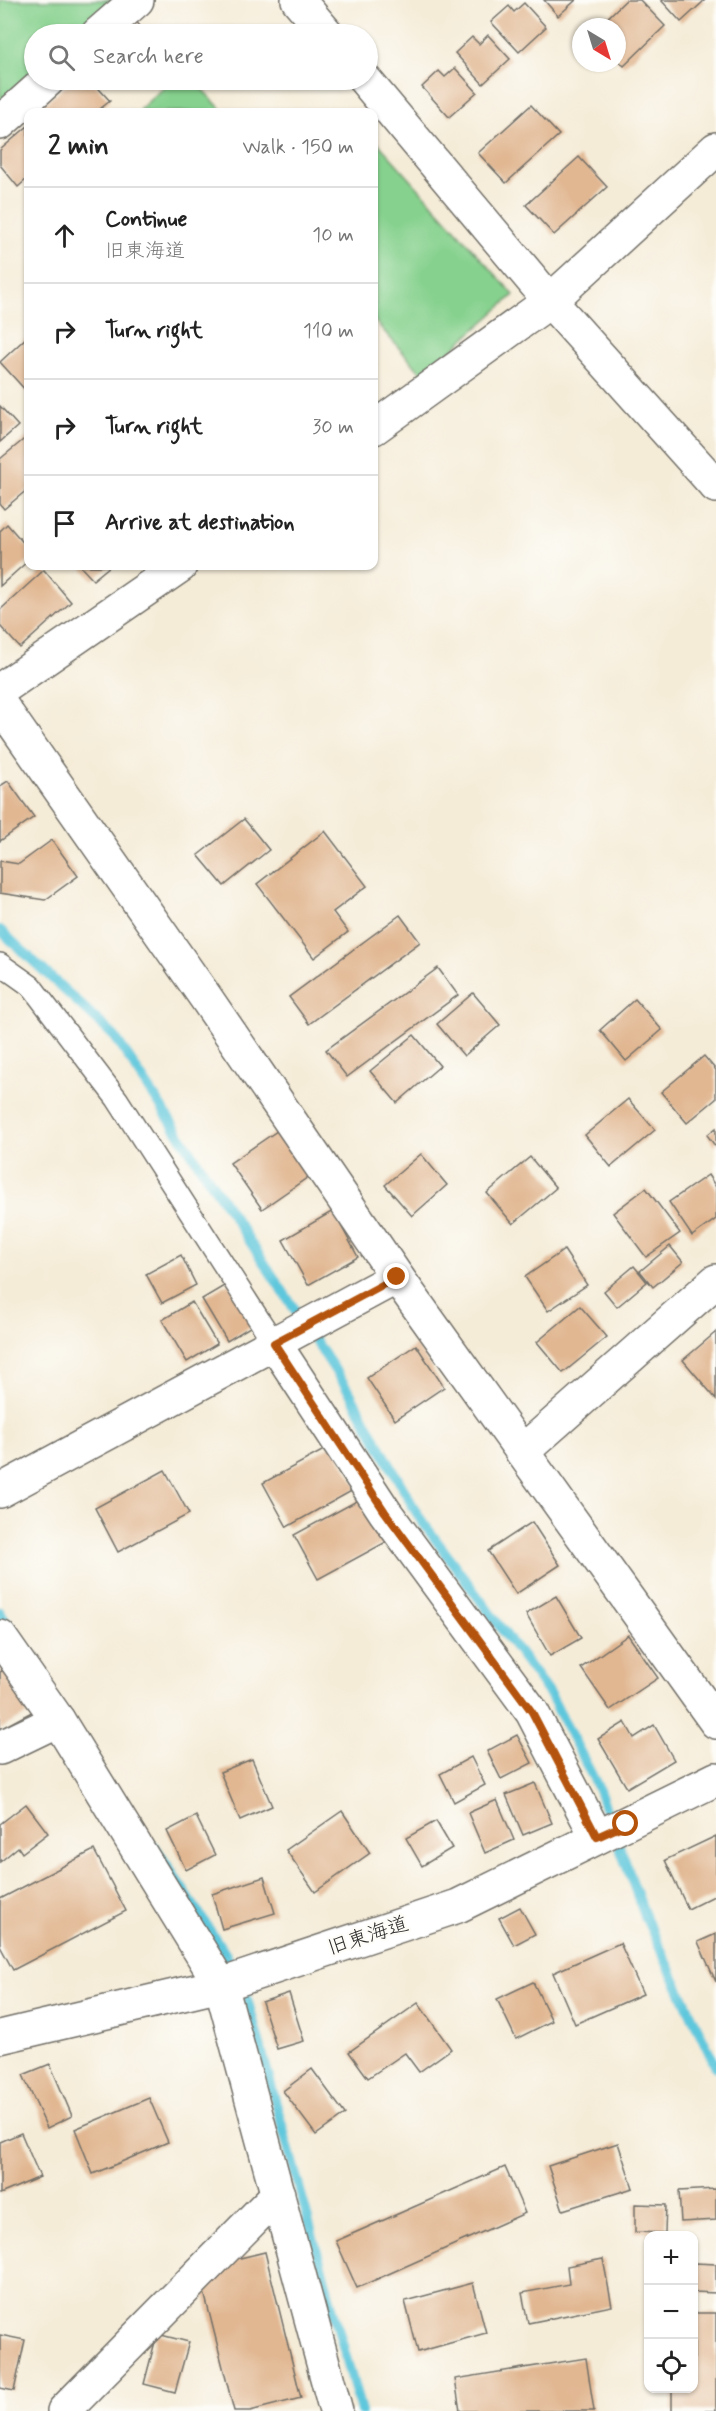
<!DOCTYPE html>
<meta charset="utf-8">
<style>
:root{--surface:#fff;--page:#f2f2f2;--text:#222;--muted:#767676;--line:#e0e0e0}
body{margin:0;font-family:Mynerve,"Klee One",sans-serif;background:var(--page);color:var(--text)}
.controls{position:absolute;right:18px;bottom:18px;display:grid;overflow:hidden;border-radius:12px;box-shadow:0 2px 4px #0004}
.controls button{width:54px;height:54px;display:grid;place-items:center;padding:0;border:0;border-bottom:2px solid var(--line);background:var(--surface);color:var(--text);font:30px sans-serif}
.compass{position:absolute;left:572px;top:18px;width:54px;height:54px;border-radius:50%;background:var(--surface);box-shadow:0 2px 4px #0004;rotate:142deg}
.stop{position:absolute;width:18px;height:18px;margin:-14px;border:4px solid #b45309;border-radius:50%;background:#fff}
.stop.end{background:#b45309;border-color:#fff;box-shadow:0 2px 6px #0008}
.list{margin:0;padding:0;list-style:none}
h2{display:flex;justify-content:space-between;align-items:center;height:78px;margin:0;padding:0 24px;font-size:26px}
h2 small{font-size:20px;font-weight:400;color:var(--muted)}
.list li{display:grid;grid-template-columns:39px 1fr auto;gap:18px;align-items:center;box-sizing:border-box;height:96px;padding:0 24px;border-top:2px solid var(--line)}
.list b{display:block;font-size:22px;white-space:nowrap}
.list p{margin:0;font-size:20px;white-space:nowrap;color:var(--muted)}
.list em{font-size:20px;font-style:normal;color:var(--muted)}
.icon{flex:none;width:33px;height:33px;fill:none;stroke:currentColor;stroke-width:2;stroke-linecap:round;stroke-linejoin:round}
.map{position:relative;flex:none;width:716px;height:2411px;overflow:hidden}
.search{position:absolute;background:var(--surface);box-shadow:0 2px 4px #0004;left:24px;top:24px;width:354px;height:66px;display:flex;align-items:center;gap:15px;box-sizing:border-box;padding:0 21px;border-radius:33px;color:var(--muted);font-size:22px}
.panel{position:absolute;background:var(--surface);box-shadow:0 2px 4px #0004;left:24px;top:108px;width:354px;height:462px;border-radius:12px}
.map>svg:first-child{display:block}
.green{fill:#86d18e;stroke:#587e5c;stroke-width:1.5}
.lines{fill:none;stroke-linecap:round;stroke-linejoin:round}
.stream{stroke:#5fc7dc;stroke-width:10}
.building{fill:#e1b792}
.service-casing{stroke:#726f68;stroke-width:24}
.minor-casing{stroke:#726f68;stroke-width:36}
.tertiary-casing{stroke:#726f68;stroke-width:36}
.service{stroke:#fff;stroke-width:21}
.minor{stroke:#fff;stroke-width:33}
.tertiary{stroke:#fff;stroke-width:33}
.route{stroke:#b45309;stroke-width:8}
.labels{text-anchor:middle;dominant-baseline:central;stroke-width:4.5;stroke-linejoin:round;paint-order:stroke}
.street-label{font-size:21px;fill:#2b2b2b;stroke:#fdfcf7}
</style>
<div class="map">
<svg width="716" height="2411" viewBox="0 0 716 2411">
<rect width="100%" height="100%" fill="#fdfcf7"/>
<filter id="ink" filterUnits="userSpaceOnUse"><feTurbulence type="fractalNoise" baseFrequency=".0167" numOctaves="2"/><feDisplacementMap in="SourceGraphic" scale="12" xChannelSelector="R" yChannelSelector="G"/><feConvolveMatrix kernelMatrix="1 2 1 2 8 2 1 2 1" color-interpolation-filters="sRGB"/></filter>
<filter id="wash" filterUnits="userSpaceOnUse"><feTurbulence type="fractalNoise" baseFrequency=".008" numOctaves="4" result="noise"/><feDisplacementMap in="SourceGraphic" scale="24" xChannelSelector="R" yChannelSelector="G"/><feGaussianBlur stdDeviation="1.35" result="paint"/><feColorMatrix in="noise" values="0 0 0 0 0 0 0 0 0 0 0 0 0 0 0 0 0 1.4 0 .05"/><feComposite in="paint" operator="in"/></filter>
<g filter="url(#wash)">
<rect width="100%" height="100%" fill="#f5ecd8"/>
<!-- green -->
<g class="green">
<polygon points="0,0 137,0 98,34 34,34 34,80 0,123"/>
<polygon points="172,80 193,80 224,112 143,112 140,109"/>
<polygon points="378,143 514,295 423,375 374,320 374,147"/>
</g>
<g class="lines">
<!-- stream -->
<g class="stream">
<polyline points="0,930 115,1037 350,1393 419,1517 551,1696 597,1785 645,1916 716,2067"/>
<polyline points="0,1612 14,1634"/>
<polyline points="155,1847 226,1955 246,1995 361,2411"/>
</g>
</g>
<g id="blocks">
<!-- building -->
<g class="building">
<polygon points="544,0 576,0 558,16"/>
<polygon points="626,0 640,0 665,26 624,66 617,59 617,27 598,27"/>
<polygon points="661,0 705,0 681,22"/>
<polygon points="524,3 546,27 519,52 491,22 509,6 514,12"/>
<polygon points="134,19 147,34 115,34"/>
<polygon points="488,35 510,59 483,84 455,53 472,37 479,44"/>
<polygon points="455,68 477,92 449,117 422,87 439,71 445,77"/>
<polygon points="73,80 91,80 110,101 96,112 50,112 43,105"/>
<polygon points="531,105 559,135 506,183 478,153"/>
<polygon points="28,126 28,178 18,187 0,165 0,150"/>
<polygon points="579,157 607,187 554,235 526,205"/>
<polygon points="28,336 28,393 0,362"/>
<polygon points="0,406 18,426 0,442"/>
<polygon points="28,436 28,489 4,509 0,504 0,459"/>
<polygon points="7,524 28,548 28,561 0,586 0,531"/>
<polygon points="80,566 110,566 93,580"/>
<polygon points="44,570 71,602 20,648 0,626 0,610"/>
<polygon points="8,781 34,817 0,841 0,786"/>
<polygon points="244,819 269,850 224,886 198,855"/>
<polygon points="325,831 367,886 333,912 348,932 314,958 257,884"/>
<polygon points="52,840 78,876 45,900 0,893 0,861 19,864"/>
<polygon points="400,915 420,942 309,1024 289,997"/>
<polygon points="438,968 458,995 347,1077 326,1050"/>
<polygon points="473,993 500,1025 464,1056 437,1024"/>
<polygon points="635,999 662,1030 626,1061 600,1030"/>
<polygon points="414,1035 440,1066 397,1103 370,1071"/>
<polygon points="704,1056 716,1070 716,1099 687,1123 661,1092"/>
<polygon points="628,1099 655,1130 611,1167 585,1135"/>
<polygon points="716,1128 716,1147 707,1135"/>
<polygon points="280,1129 311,1175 262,1209 230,1163"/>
<polygon points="421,1154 447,1185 412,1216 385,1185"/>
<polygon points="530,1157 556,1188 513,1224 487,1193"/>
<polygon points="708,1175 716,1187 716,1219 692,1236 669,1202"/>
<polygon points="646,1188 680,1233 646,1257 613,1213"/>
<polygon points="333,1211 358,1257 308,1285 283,1240"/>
<polygon points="670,1246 683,1262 653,1287 640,1271"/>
<polygon points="564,1250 587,1285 548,1311 525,1277"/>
<polygon points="181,1255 196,1285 162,1303 146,1274"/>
<polygon points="634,1266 647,1282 617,1307 604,1291"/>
<polygon points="229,1283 255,1324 227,1341 202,1299"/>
<polygon points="192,1302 217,1344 187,1362 162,1320"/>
<polygon points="580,1306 607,1337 563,1373 537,1342"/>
<polygon points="716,1332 716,1399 683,1360"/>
<polygon points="416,1345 444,1387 395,1420 367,1378"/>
<polygon points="333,1445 357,1488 287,1527 263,1483"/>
<polygon points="165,1470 189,1514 118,1552 95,1508"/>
<polygon points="364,1497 388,1541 318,1579 294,1535"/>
<polygon points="532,1522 560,1565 516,1594 488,1551"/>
<polygon points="556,1596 581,1638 550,1656 526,1614"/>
<polygon points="628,1635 658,1678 610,1710 581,1668"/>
<polygon points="16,1663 41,1707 0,1729 0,1672"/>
<polygon points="625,1722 634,1738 654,1725 674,1760 627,1788 598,1739"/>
<polygon points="517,1735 532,1763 501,1779 487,1751"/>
<polygon points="471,1757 485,1785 454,1802 440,1774"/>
<polygon points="252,1759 272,1806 240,1820 220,1772"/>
<polygon points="535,1783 552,1823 523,1835 506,1795"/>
<polygon points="497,1800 514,1840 485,1853 468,1813"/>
<polygon points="26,1804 48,1833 22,1853 18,1847 0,1862 0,1824"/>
<polygon points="342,1811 370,1853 315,1892 286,1850"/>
<polygon points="196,1816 215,1855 186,1870 167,1831"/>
<polygon points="436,1821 452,1848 422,1866 406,1838"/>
<polygon points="716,1836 716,1895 688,1909 665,1860"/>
<polygon points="94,1850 126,1911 13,1970 0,1946 0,1899"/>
<polygon points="264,1877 275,1913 222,1929 212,1894"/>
<polygon points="520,1907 535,1934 514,1945 499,1918"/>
<polygon points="716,1934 716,1982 698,1942"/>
<polygon points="620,1943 643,1994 575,2024 553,1973"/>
<polygon points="533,1982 552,2021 516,2039 497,1999"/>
<polygon points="289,1993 304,2041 277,2049 262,2002"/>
<polygon points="418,2003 451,2049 419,2072 405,2053 368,2078 349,2052"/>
<polygon points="50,2064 72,2116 47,2128 23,2075"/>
<polygon points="312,2069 345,2114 316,2135 283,2091"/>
<polygon points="149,2098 168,2142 93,2174 75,2129"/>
<polygon points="21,2133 40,2177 0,2194 0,2142"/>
<polygon points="618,2143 633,2188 563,2210 548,2166"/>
<polygon points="505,2167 525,2213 357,2288 336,2241"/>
<polygon points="716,2189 716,2220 681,2222 679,2191"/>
<polygon points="635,2204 666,2205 665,2233 635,2232"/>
<polygon points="265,2252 301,2398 250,2411 234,2411 203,2288 228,2261"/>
<polygon points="603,2259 612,2306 528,2323 522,2293 569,2284 567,2266"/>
<polygon points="694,2263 716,2264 716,2293 694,2292"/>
<polygon points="473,2283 486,2333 418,2352 405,2301"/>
<polygon points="694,2313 716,2313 716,2411 672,2411 672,2388 694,2388"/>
<polygon points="157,2334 189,2342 175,2392 144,2384"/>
<polygon points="0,2335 25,2340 14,2391 0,2388"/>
<polygon points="586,2358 594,2411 460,2411 455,2379"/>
</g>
</g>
</g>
<g filter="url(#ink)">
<use href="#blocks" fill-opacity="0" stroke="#726f68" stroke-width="1.5"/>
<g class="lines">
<!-- service casing -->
<g class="service-casing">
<polyline id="service" points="0,964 31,986 117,1099 274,1343"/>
</g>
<!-- minor casing -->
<g class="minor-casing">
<g id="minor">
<polyline points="298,0 327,34"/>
<polyline points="98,34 137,0"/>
<polyline points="365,80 550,301 716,486"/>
<polyline points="0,123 48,80"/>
<polyline points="374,428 550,301 716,149"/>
<polyline points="0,690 180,566"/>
<polyline points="0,704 206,998 397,1277 716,1722"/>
<polyline points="274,1343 385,1512 532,1712 597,1837"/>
<polyline points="0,1491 397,1277"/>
<polyline points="0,1637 58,1720 221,1985"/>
<polyline points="0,1748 58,1720"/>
<polyline points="64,2411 278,2194"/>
</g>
</g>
<!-- tertiary casing -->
<g class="tertiary-casing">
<g id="tertiary">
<polyline points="522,1452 716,1281"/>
<polyline points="221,1985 336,2411"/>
<polyline points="0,2037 221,1985 458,1906 716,1779"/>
</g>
</g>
<!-- service -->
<use href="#service" class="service"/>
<!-- minor -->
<use href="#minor" class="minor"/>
<!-- tertiary -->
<use href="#tertiary" class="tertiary"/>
</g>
</g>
<g class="lines" filter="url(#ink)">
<!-- route -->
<polyline class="route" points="397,1277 274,1343 385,1512 532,1712 597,1837 626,1824"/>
</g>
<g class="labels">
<!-- street labels -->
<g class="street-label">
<text transform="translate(368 1936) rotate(-18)">旧東海道</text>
</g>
</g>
</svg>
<div class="controls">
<button>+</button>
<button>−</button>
<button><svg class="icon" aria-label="locate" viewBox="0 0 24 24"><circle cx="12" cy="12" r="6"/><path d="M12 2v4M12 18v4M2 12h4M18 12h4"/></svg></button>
</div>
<svg class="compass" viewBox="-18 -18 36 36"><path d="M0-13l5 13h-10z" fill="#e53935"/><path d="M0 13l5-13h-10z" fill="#767676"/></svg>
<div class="stop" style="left:626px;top:1824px"></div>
<div class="stop end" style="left:397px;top:1277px"></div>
<div class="search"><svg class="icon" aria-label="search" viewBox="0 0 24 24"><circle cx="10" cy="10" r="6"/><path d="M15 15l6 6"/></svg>Search here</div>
<section class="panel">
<h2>2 min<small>Walk · 150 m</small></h2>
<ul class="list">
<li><svg class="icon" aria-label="ahead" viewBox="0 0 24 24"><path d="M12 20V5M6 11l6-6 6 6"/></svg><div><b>Continue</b><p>旧東海道</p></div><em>10 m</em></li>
<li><svg class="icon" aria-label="right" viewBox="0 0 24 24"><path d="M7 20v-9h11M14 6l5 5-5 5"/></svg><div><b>Turn right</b></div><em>110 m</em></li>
<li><svg class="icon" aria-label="right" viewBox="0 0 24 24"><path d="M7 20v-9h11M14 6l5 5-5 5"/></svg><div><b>Turn right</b></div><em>30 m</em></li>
<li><svg class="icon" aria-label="arrive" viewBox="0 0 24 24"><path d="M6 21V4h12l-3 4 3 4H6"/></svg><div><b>Arrive at destination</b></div></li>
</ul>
</section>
</div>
